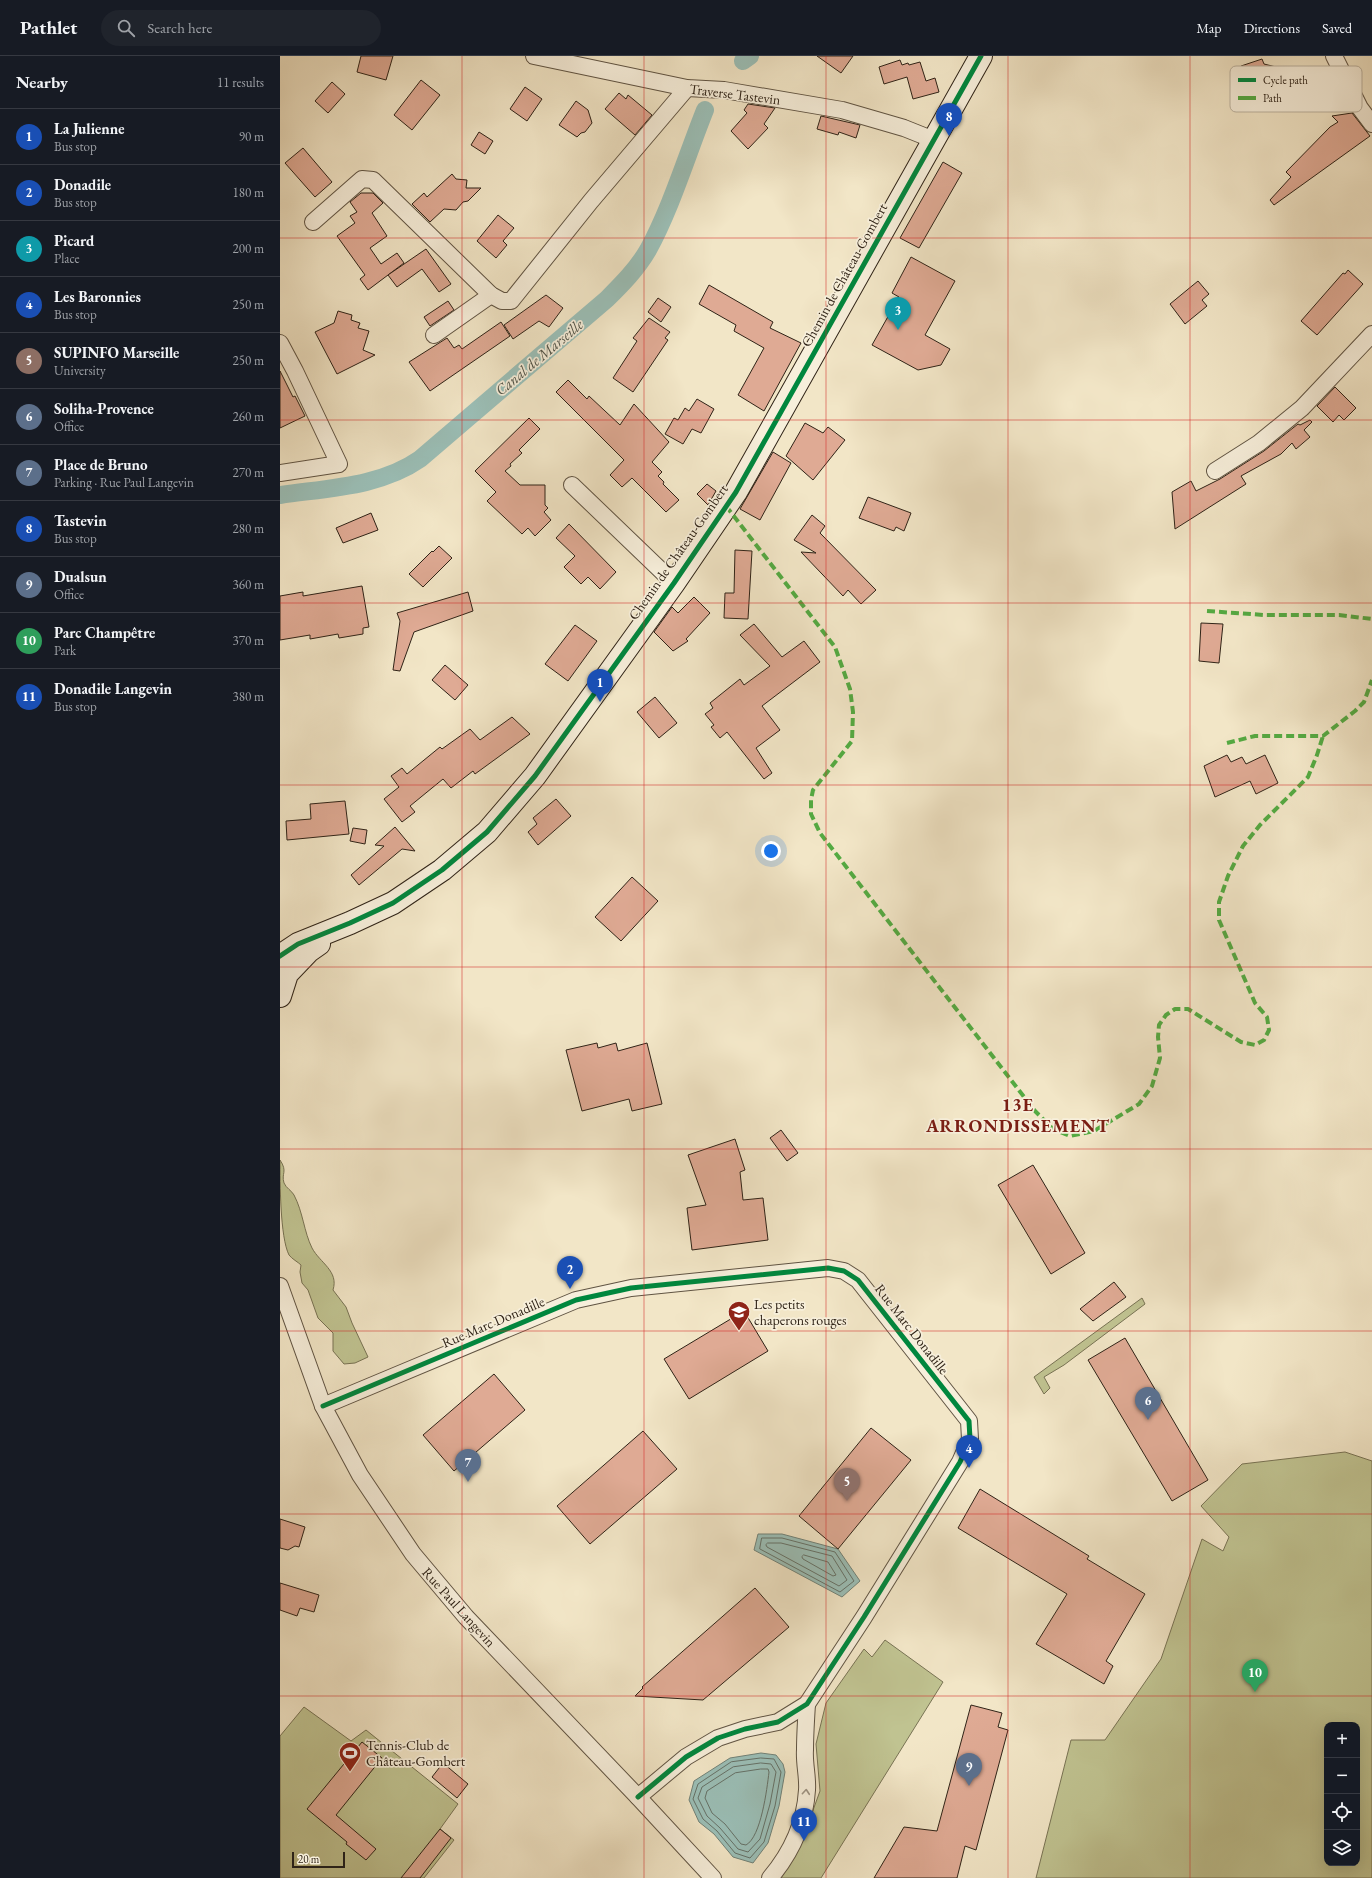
<!DOCTYPE html>
<meta charset="utf-8">
<style>
:root{--surface:#171b24;--page:#20242c;--text:#f1f3f6;--muted:#9ea1a6;--line:#363941;--accent:#8c9099}
body{margin:0;font-family:"EB Garamond",serif;background:var(--page);color:var(--text)}
.controls{position:absolute;right:12px;bottom:12px;display:grid;overflow:hidden;border-radius:8px;box-shadow:0 4px 16px #0002}
.controls button{width:36px;height:36px;display:grid;place-items:center;padding:0;border:0;border-bottom:1px solid var(--line);background:var(--surface);color:var(--text);font:20px sans-serif}
.scale{position:absolute;left:12px;bottom:10px;width:53px;box-sizing:border-box;padding-left:4px;border:2px solid #2f2317;border-top:0;font-size:11px;line-height:14px;white-space:nowrap;color:#2f2317;-webkit-text-stroke:3px #f7efdb;paint-order:stroke}
.you{position:absolute;left:491px;top:795px;width:14px;height:14px;margin:-10px;border:3px solid #fff;border-radius:50%;background:#1a73e8;box-shadow:0 0 0 6px #1a73e833}
.badge{display:grid;place-items:center;width:26px;height:26px;border-radius:50%;background:var(--accent);color:#fff;font-size:13px;font-weight:700}
.pin{position:absolute;translate:-50% -33px;filter:drop-shadow(0 1px 2px #0008)}
.pin::after{content:'';position:absolute;top:21px;width:14px;height:12px;background:inherit;clip-path:polygon(0 0,100% 0,50% 100%)}
.list{margin:0;padding:0;list-style:none}
h2{display:flex;justify-content:space-between;align-items:center;height:52px;margin:0;padding:0 16px;font-size:17px}
h2 small{font-size:13px;font-weight:400;color:var(--muted)}
.list li{display:grid;grid-template-columns:26px 1fr auto;gap:12px;align-items:center;box-sizing:border-box;height:56px;padding:0 16px;border-top:1px solid var(--line)}
.list b{display:block;font-size:15px;white-space:nowrap}
.list p{margin:0;font-size:13px;white-space:nowrap;color:var(--muted)}
.list em{font-size:13px;font-style:normal;color:var(--muted)}
.icon{flex:none;width:22px;height:22px;fill:none;stroke:currentColor;stroke-width:2;stroke-linecap:round;stroke-linejoin:round}
.map{position:relative;flex:none;width:1092px;height:1822px;overflow:hidden}
header{display:flex;align-items:center;gap:24px;box-sizing:border-box;height:56px;padding:0 20px;background:var(--surface);border-bottom:1px solid var(--line)}
header strong{font-size:19px}
nav{display:flex;gap:22px;margin-inline-start:auto;font-size:14px}
.search{width:280px;height:36px;background:var(--page);display:flex;align-items:center;gap:10px;box-sizing:border-box;padding:0 14px;border-radius:22px;color:var(--muted);font-size:15px}
main{display:flex}
aside{flex:1;background:var(--surface)}
.map>svg:first-child{display:block}
.green{fill:#c0c391;stroke:#787354;fill-rule:evenodd}
.water{fill:#9bbfb7;stroke:#708177}
.lines{fill:none;stroke-linecap:round;stroke-linejoin:round}
.shore{stroke:#657167;stroke-width:1}
.canal{stroke:#9bbfb7;stroke-width:18}
.building{fill:#dfaa94;stroke:#2f2317}
.street-casing{stroke:#605443;stroke-width:18}
.secondary-casing{stroke:#2f2317;stroke-width:24}
.street{stroke:#f7efdb;stroke-width:16}
.secondary{stroke:#f7efdb;stroke-width:22}
.quiet{stroke:#54aa42;stroke-width:4;stroke-dasharray:8 4;stroke-linecap:butt}
.cycleway-casing{stroke:#f7efdb;stroke-width:8}
.cycleway{stroke:#00873e;stroke-width:5}
.oneway{stroke:#9d9383}
.grid{fill:none;stroke:#d62828;stroke-width:1;stroke-opacity:0.55}
.labels{text-anchor:middle;dominant-baseline:central;stroke-width:3.5;stroke-linejoin:round;paint-order:stroke}
.street-label{font-size:14px;fill:#2f2317;stroke:#f7efdb}
.poi-label{font-size:14px;fill:#2f2317;stroke:#f7efdb;text-anchor:start}
.water-label{font-size:15px;font-style:italic;fill:#4f5247;stroke:#f7efdb}
.district-label{font-size:18px;font-weight:bold;letter-spacing:1px;fill:#7a1f14;stroke:#f7efdb}
.key{fill:#f7efdb;stroke:#bbb2a0;stroke-width:1}
.key-label{font-size:11px;fill:#2f2317}
</style>
<header>
<strong>Pathlet</strong>
<div class="search"><svg class="icon" aria-label="search" viewBox="0 0 24 24"><circle cx="10" cy="10" r="6"/><path d="M15 15l6 6"/></svg>Search here</div>
<nav><a>Map</a><a>Directions</a><a>Saved</a></nav>
</header>
<main>
<aside>
<h2>Nearby<small>11 results</small></h2>
<ul class="list">
<li><span class="badge" style="background:#1a4fb4">1</span><div><b>La Julienne</b><p>Bus stop</p></div><em>90 m</em></li>
<li><span class="badge" style="background:#1a4fb4">2</span><div><b>Donadile</b><p>Bus stop</p></div><em>180 m</em></li>
<li><span class="badge" style="background:#0f9aa8">3</span><div><b>Picard</b><p>Place</p></div><em>200 m</em></li>
<li><span class="badge" style="background:#1a4fb4">4</span><div><b>Les Baronnies</b><p>Bus stop</p></div><em>250 m</em></li>
<li><span class="badge" style="background:#8d6e63">5</span><div><b>SUPINFO Marseille</b><p>University</p></div><em>250 m</em></li>
<li><span class="badge" style="background:#5c6f8a">6</span><div><b>Soliha-Provence</b><p>Office</p></div><em>260 m</em></li>
<li><span class="badge" style="background:#5c6f8a">7</span><div><b>Place de Bruno</b><p>Parking · Rue Paul Langevin</p></div><em>270 m</em></li>
<li><span class="badge" style="background:#1a4fb4">8</span><div><b>Tastevin</b><p>Bus stop</p></div><em>280 m</em></li>
<li><span class="badge" style="background:#5c6f8a">9</span><div><b>Dualsun</b><p>Office</p></div><em>360 m</em></li>
<li><span class="badge" style="background:#2e9e5b">10</span><div><b>Parc Champêtre</b><p>Park</p></div><em>370 m</em></li>
<li><span class="badge" style="background:#1a4fb4">11</span><div><b>Donadile Langevin</b><p>Bus stop</p></div><em>380 m</em></li>
</ul>
</aside>
<div class="map">
<svg width="1092" height="1822" viewBox="0 0 1092 1822">
<rect width="100%" height="100%" fill="#f2e6c7"/>
<filter id="stains"><feTurbulence type="fractalNoise" baseFrequency=".005" numOctaves="4"/><feColorMatrix values="0 0 0 0 .2 0 0 0 0 .09 0 0 0 0 .02 0 0 0 .5 -.17"/></filter>
<radialGradient id="worn" r=".72"><stop offset=".6" stop-color="#630" stop-opacity="0"/><stop offset="1" stop-color="#630" stop-opacity=".3"/></radialGradient>
<!-- green -->
<g class="green">
<path d="M0,1104C8,1116 1,1117 4,1127C6,1132 12,1135 14,1139C23,1156 24,1176 32,1192C40,1207 59,1215 53,1234L66,1251L72,1267L88,1301L75,1307L64,1308L53,1295V1277L38,1262L28,1234L22,1227L20,1216L21,1209C18,1206 12,1203 9,1199C0,1181 0,1126 0,1104Z"/>
<polygon points="862,1242 865,1248 784,1309 764,1321 770,1332 764,1338 754,1321"/>
<path d="M1065,1396L1092,1405V1822H756L791,1684H825L881,1603L922,1483L943,1495L949,1481L921,1450L962,1408ZM1047,1669H1077V1807H1047Z"/>
<polygon points="605,1584 663,1626 541,1822 494,1822 528,1768 540,1735 536,1688 546,1647 584,1593 592,1601"/>
<polygon points="24,1651 71,1685 86,1674 178,1748 160,1773 174,1784 144,1822 0,1822 0,1680"/>
</g>
<!-- water -->
<g class="water">
<polygon points="478,1478 502,1478 558,1493 580,1525 562,1541 474,1494"/>
<polygon points="481,1697 496,1699 503,1708 505,1716 499,1750 488,1787 473,1807 453,1801 434,1778 419,1766 409,1744 414,1725 450,1702"/>
</g>
<g class="lines">
<!-- shore -->
<g class="shore">
<polygon points="482,1482 502,1482 555,1496 574,1525 560,1536 480,1493"/>
<polygon points="488,1487 501,1487 552,1500 567,1524 559,1530 487,1491 486,1489"/>
<polygon points="524,1499 548,1506 556,1519 553,1520 523,1503 522,1501"/>
<polygon points="481,1702 494,1703 501,1716 495,1750 484,1786 470,1802 455,1797 437,1775 423,1763 413,1743 418,1728 451,1706"/>
<polygon points="481,1707 491,1708 496,1716 490,1748 480,1783 468,1796 458,1793 440,1772 427,1760 418,1742 422,1731 453,1711"/>
<path d="M481,1713H488L489,1716C487,1733 481,1781 466,1789L461,1788L445,1768L432,1757L425,1742L427,1735L455,1717Z"/>
</g>
<!-- canal -->
<g class="canal">
<polyline points="463,5 470,0"/>
<path d="M0,439C47,432 100,431 140,403L327,243C342,228 357,213 368,194C391,152 407,99 425,54"/>
</g>
</g>
<!-- building -->
<g class="building">
<polygon points="81,0 113,0 106,24 77,16"/>
<polygon points="537,0 573,0 561,17"/>
<polygon points="982,3 984,8 1000,12 999,16 1010,18 1014,39 993,33 971,41 961,10"/>
<polygon points="620,4 622,9 628,7 629,9 640,6 646,25 655,22 659,36 633,43 627,21 604,28 599,11"/>
<polygon points="141,24 160,39 132,74 114,59"/>
<polygon points="52,26 65,38 48,57 35,45"/>
<polygon points="245,31 262,43 247,65 230,53"/>
<polygon points="339,37 346,43 348,39 372,59 355,79 325,53"/>
<polygon points="296,45 308,54 312,67 305,76 301,77 297,81 279,69"/>
<polygon points="468,48 495,52 484,68 488,72 468,93 451,75 467,57 464,54"/>
<polygon points="1072,57 1090,80 994,149 990,144 1011,121 1006,116 1050,71 1058,66 1052,60"/>
<polygon points="541,60 580,69 576,82 559,76 558,79 537,73"/>
<polygon points="199,76 213,85 205,98 191,89"/>
<polygon points="23,92 52,126 35,141 5,107"/>
<polygon points="663,106 682,117 639,192 620,182"/>
<polygon points="172,118 176,123 187,124 186,132 201,132 188,145 183,146 176,154 164,153 150,166 132,148 144,137 147,141"/>
<polygon points="81,137 93,137 103,147 92,157 107,180 90,192 101,208 117,197 124,207 88,234 80,223 85,219 57,180 75,167 70,160 77,156 70,146"/>
<polygon points="218,159 234,172 223,185 227,189 216,202 197,185"/>
<polygon points="146,193 171,228 159,236 142,213 117,231 108,219"/>
<polygon points="631,201 675,225 645,279 670,293 661,309 638,314 592,289 619,241 612,237"/>
<polygon points="1068,214 1083,228 1037,279 1021,265 1063,217 1065,218"/>
<polygon points="918,225 929,238 922,244 927,250 905,268 890,248"/>
<polygon points="429,229 493,266 490,272 521,287 484,355 458,339 484,292 454,275 456,269 419,248"/>
<polygon points="266,239 283,252 269,271 259,265 233,283 224,269"/>
<polygon points="378,242 391,251 381,266 368,256"/>
<polygon points="168,245 174,254 150,270 144,261"/>
<polygon points="58,255 72,259 71,264 80,267 78,272 89,275 83,294 95,299 57,318 35,276 54,267"/>
<polygon points="369,262 390,276 385,282 388,284 353,336 333,322 357,285 353,282"/>
<polygon points="221,266 230,280 150,335 129,306 167,282 174,292 179,289 182,293"/>
<polygon points="0,315 13,341 15,340 25,360 0,372"/>
<polygon points="288,324 307,343 309,340 340,369 354,348 389,386 372,406 382,416 378,420 384,426 383,428 399,444 386,456 352,422 342,431 330,419 344,404 276,336"/>
<polygon points="1055,331 1076,352 1064,364 1059,359 1053,366 1037,350"/>
<polygon points="417,343 434,353 421,377 412,373 403,388 385,378 394,362 398,364 405,352 409,355"/>
<polygon points="249,362 260,373 239,394 242,397 230,408 231,410 225,415 240,429 265,429 265,449 268,452 264,456 271,464 255,480 248,472 242,478 207,445 216,436 195,415"/>
<polygon points="1030,364 1032,366 1024,374 1030,381 1016,393 1012,387 1001,398 961,420 966,428 895,473 892,436 911,425 916,435 940,423 984,395 1018,368 1020,369"/>
<polygon points="525,367 543,377 548,371 565,384 533,424 506,400"/>
<polygon points="493,396 511,407 480,464 460,453"/>
<polygon points="427,428 436,435 428,449 417,438"/>
<polygon points="588,441 631,457 624,475 616,471 614,475 579,462"/>
<polygon points="91,457 98,474 63,487 56,472"/>
<polygon points="532,459 545,470 540,477 596,534 581,548 568,534 563,540 521,496 536,497 514,484"/>
<polygon points="289,468 336,516 320,533 308,521 301,528 284,511 295,500 276,482"/>
<polygon points="159,490 172,502 143,531 129,518 152,495 153,496"/>
<polygon points="455,494 472,495 468,563 444,562 445,537 454,537"/>
<polygon points="82,530 89,571 83,572 83,578 59,582 58,578 30,583 30,579 0,584 0,540 23,536 23,540"/>
<polygon points="188,536 193,555 134,576 120,615 113,614 120,565 117,557"/>
<polygon points="414,541 430,557 406,583 408,585 393,595 374,576 392,551 398,557"/>
<polygon points="921,567 943,568 939,607 919,605"/>
<polygon points="474,568 502,601 524,585 540,606 482,650 500,674 476,692 492,717 484,723 447,676 440,682 431,671 434,669 425,658 433,652 430,647 460,623 464,629 490,610 460,579"/>
<polygon points="295,569 317,585 288,625 265,608"/>
<polygon points="165,609 188,629 175,644 152,624"/>
<polygon points="375,641 397,667 379,682 357,656"/>
<polygon points="232,661 250,678 195,718 193,715 171,732 163,723 130,750 135,756 122,766 104,743 119,731 111,720 122,712 127,718 160,691 162,693 190,673 200,684"/>
<polygon points="947,699 951,706 962,701 966,708 985,699 998,727 976,738 970,725 935,741 924,710"/>
<polygon points="276,743 291,760 258,789 248,776 257,768 253,762"/>
<polygon points="65,745 69,778 7,784 6,765 31,763 30,748"/>
<polygon points="115,771 135,795 122,793 79,829 71,819 104,790 95,789"/>
<polygon points="73,772 87,774 85,788 70,785"/>
<polygon points="352,821 378,845 341,885 315,861"/>
<polygon points="317,987 318,992 336,987 338,995 367,987 382,1048 352,1055 349,1043 302,1055 286,994"/>
<polygon points="501,1074 518,1097 507,1105 490,1082"/>
<polygon points="455,1083 465,1114 460,1116 463,1144 483,1142 488,1184 412,1194 407,1152 426,1149 408,1099"/>
<polygon points="753,1109 805,1197 771,1218 718,1129"/>
<polygon points="834,1226 846,1241 813,1265 800,1253"/>
<polygon points="464,1255 488,1295 409,1343 384,1303"/>
<polygon points="845,1282 928,1424 892,1445 808,1304"/>
<polygon points="214,1318 245,1354 174,1415 143,1379"/>
<polygon points="591,1372 631,1404 558,1493 519,1460"/>
<polygon points="363,1375 397,1413 310,1488 277,1450"/>
<polygon points="700,1433 809,1500 807,1503 865,1538 826,1605 833,1610 824,1628 756,1588 787,1538 678,1472"/>
<polygon points="0,1463 25,1471 19,1491 15,1490 8,1494 0,1492"/>
<polygon points="0,1527 39,1539 34,1556 20,1552 17,1560 0,1554"/>
<polygon points="475,1532 509,1571 423,1644 355,1640 363,1632 362,1631"/>
<polygon points="691,1649 722,1657 718,1671 728,1674 696,1794 685,1790 677,1822 594,1822 624,1771 657,1775"/>
<polygon points="82,1686 102,1702 56,1759 96,1793 86,1804 66,1788 67,1786 27,1753"/>
<polygon points="163,1707 188,1728 177,1742 152,1721"/>
<polygon points="160,1773 171,1782 140,1822 121,1822"/>
</g>
<g class="lines">
<!-- street casing -->
<g class="street-casing">
<g id="street">
<polyline points="254,0 407,32 444,34 562,54 624,72 654,84"/>
<polyline points="1054,0 1080,52 1092,68"/>
<polyline points="33,166 82,123 93,124 211,239 222,245 231,245 311,145 407,32"/>
<polyline points="154,279 211,239"/>
<polyline points="0,287 15,315 59,408 0,417"/>
<polyline points="935,415 979,387 1022,352 1092,278"/>
<polyline points="292,429 394,527"/>
<polyline points="0,1230 43,1350 80,1419 133,1498 186,1561 358,1741 433,1822"/>
<polyline points="43,1350 296,1244 351,1232 548,1212 564,1215 578,1224 689,1365 690,1383 680,1406 584,1561 527,1648 498,1666 465,1673 438,1682 406,1701 358,1741"/>
<path d="M490,1822C511,1797 525,1767 527,1734C528,1721 524,1707 525,1694C525,1679 526,1664 527,1648"/>
</g>
</g>
<!-- secondary casing -->
<g class="secondary-casing">
<g id="secondary">
<polyline points="0,900 18,888 70,867 113,847 162,814 207,776 255,720 394,527 456,436 701,0"/>
<polyline points="0,940 7,918 29,895 39,888"/>
</g>
</g>
<!-- street -->
<use href="#street" class="street"/>
<!-- secondary -->
<use href="#secondary" class="secondary"/>
<!-- quiet -->
<g class="quiet">
<polyline points="446,450 555,591 570,633 573,656 572,685 533,734 531,744 531,758 540,777 755,1055 773,1073 790,1080 814,1075 859,1048 872,1030 880,1002 878,981 879,969 886,959 895,953 908,953 961,986 975,989 984,984 989,974 987,961 975,947 939,864 939,846 948,820 963,790 980,769 1028,721 1037,699 1043,680"/>
<polyline points="927,555 984,559 1059,559 1092,563"/>
<polyline points="947,687 975,680 1043,680 1075,655 1084,646 1092,624"/>
</g>
<!-- cycleway casing -->
<g class="cycleway-casing">
<g id="cycleway">
<polyline points="0,900 18,888 70,867 113,847 162,814 207,776 255,720 394,527 456,436 701,0"/>
<polyline points="43,1350 296,1244 351,1232 548,1212 564,1215 578,1224 689,1365 690,1383 680,1406 584,1561 527,1648 498,1666 465,1673 438,1682 406,1701 358,1741"/>
</g>
</g>
<!-- cycleway -->
<use href="#cycleway" class="cycleway"/>
</g>
<!-- one-way arrows -->
<defs><path id="oneway-chevron" d="M-2-3.5L2.5 0L-2 3.5" fill="none" stroke-width="1.6" stroke-linecap="round" stroke-linejoin="round"/></defs>
<use class="oneway" href="#oneway-chevron" transform="translate(526 1736) rotate(-85)"/>
<!-- grid -->
<path class="grid" d="M182,0V1822M364,0V1822M546,0V1822M728,0V1822M910,0V1822M0,182H1092M0,364H1092M0,547H1092M0,729H1092M0,911H1092M0,1093H1092M0,1275H1092M0,1458H1092M0,1640H1092"/>
<!-- icons -->
<defs>
<g id="school-pin" transform="scale(1.15)"><path d="M0 17L-7.5 6A9.5 9.5 0 1 1 7.5 6Z" fill="#8f2418" stroke="#f7efdb"/><path d="M0-5L7-2L0 1L-7-2ZM-4 1L0 2.5L4 1V4Q0 6-4 4Z" fill="#fff"/></g>
<g id="stadium-pin" transform="scale(1.15)"><path d="M0 17L-7.5 6A9.5 9.5 0 1 1 7.5 6Z" fill="#8f2418" stroke="#f7efdb"/><path d="M0-5a6.5 5 0 1 0 0 10a6.5 5 0 1 0 0-10ZM-3.5-1.8h7v3.6h-7Z" fill="#fff"/></g>
</defs>
<g fill-rule="evenodd">
<use href="#school-pin" x="459" y="1256"/>
<use href="#stadium-pin" x="70" y="1697"/>
</g>
<g class="labels">
<!-- street labels -->
<g class="street-label">
<text transform="translate(455 38) rotate(7)">Traverse Tastevin</text>
<text transform="translate(564 219) rotate(-61)">Chemin de Château-Gombert</text>
<text transform="translate(398 496) rotate(-55)">Chemin de Château-Gombert</text>
<text transform="translate(213 1266) rotate(-23)">Rue Marc Donadille</text>
<text transform="translate(632 1273) rotate(52)">Rue Marc Donadille</text>
<text transform="translate(179 1551) rotate(48)">Rue Paul Langevin</text>
</g>
<!-- poi labels -->
<g class="poi-label">
<text x="474" y="1248">Les petits<tspan x="474" dy="16">chaperons rouges</tspan></text>
<text x="86" y="1689">Tennis-Club de<tspan x="86" dy="16">Château-Gombert</tspan></text>
</g>
<!-- water labels -->
<g class="water-label">
<text transform="translate(259 301) rotate(-40)">Canal de Marseille</text>
</g>
<!-- district labels -->
<g class="district-label">
<text x="738" y="1048">13E<tspan x="738" dy="21">ARRONDISSEMENT</tspan></text>
</g>
</g>
<!-- legend -->
<rect x="950" y="10" width="132" height="46" rx="6" class="key"/>
<rect x="958" y="22" width="18" height="4" fill="#00873e"/>
<rect x="958" y="40" width="18" height="4" fill="#54aa42"/>
<g class="key-label">
<text x="983" y="28">Cycle path</text>
<text x="983" y="46">Path</text>
</g>
<rect width="100%" height="100%" filter="url(#stains)"/>
<rect width="100%" height="100%" fill="url(#worn)"/>
</svg>
<div class="controls">
<button>+</button>
<button>−</button>
<button><svg class="icon" aria-label="locate" viewBox="0 0 24 24"><circle cx="12" cy="12" r="6"/><path d="M12 2v4M12 18v4M2 12h4M18 12h4"/></svg></button>
<button><svg class="icon" aria-label="layers" viewBox="0 0 24 24"><path d="M12 4l9 5-9 5-9-5zM3 14l9 5 9-5"/></svg></button>
</div>
<div class="scale">20 m</div>
<div class="you"></div>
<div class="pin badge" style="left:320px;top:646px;background:#1a4fb4">1</div>
<div class="pin badge" style="left:290px;top:1233px;background:#1a4fb4">2</div>
<div class="pin badge" style="left:618px;top:274px;background:#0f9aa8">3</div>
<div class="pin badge" style="left:689px;top:1412px;background:#1a4fb4">4</div>
<div class="pin badge" style="left:567px;top:1445px;background:#8d6e63">5</div>
<div class="pin badge" style="left:868px;top:1364px;background:#5c6f8a">6</div>
<div class="pin badge" style="left:188px;top:1426px;background:#5c6f8a">7</div>
<div class="pin badge" style="left:669px;top:80px;background:#1a4fb4">8</div>
<div class="pin badge" style="left:689px;top:1730px;background:#5c6f8a">9</div>
<div class="pin badge" style="left:975px;top:1636px;background:#2e9e5b">10</div>
<div class="pin badge" style="left:524px;top:1785px;background:#1a4fb4">11</div>
</div>
</main>
